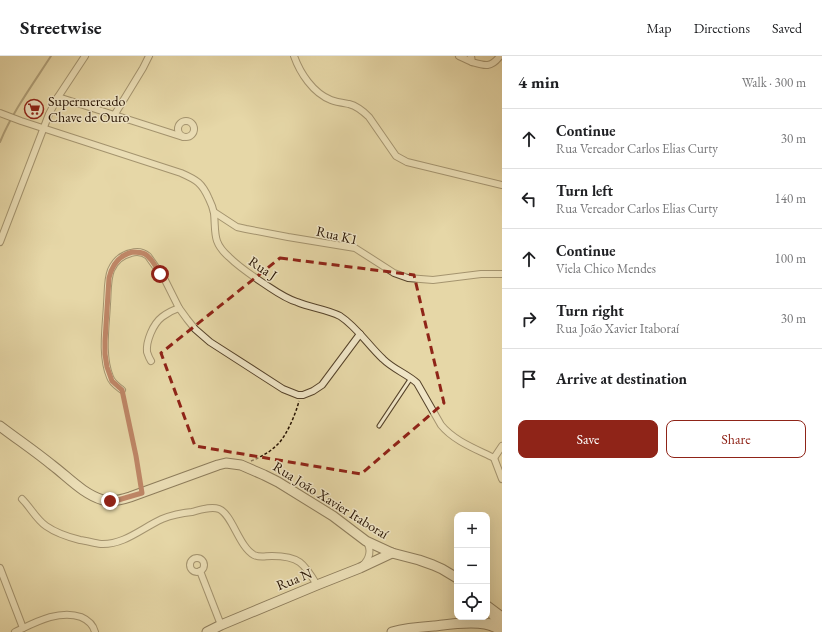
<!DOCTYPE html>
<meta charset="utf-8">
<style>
:root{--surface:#fff;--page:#f2f2f2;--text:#202124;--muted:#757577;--line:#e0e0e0;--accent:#8f2418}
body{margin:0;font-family:"EB Garamond",serif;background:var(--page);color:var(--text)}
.controls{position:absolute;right:12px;bottom:12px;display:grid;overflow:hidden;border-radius:8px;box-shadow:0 4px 16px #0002}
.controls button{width:36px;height:36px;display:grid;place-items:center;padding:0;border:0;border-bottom:1px solid var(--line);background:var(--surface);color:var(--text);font:20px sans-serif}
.stop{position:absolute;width:12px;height:12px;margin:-9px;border:3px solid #8f2418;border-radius:50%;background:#fff}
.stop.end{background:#8f2418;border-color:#fff;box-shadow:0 1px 4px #0008}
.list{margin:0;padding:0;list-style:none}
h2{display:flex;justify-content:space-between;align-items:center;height:52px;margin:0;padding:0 16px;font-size:17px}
h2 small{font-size:13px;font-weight:400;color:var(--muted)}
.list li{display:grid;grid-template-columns:26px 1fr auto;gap:12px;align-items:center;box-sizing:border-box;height:60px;padding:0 16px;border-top:1px solid var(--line)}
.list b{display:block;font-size:15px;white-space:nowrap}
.list p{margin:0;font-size:13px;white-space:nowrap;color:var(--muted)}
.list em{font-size:13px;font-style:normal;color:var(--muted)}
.actions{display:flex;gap:8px;padding:12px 16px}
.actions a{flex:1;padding:9px 0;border:1px solid var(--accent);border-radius:8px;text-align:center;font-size:14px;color:var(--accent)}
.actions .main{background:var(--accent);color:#fff}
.icon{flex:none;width:22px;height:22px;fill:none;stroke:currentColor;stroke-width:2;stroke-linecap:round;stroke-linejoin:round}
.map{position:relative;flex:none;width:502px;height:576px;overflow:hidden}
header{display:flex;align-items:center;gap:24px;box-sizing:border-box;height:56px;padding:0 20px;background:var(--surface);border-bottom:1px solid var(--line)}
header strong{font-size:19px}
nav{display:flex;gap:22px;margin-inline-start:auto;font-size:14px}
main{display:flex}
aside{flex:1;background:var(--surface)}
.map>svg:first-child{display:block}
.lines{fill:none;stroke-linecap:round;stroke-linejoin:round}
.stream{stroke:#726043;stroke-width:2}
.lane-casing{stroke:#56432a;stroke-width:5}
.street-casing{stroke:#56432a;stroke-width:8}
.secondary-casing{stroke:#261201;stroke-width:11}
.path{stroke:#261201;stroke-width:1.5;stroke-dasharray:3 2;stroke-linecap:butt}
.lane{stroke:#efe5c6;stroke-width:3}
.street{stroke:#efe5c6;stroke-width:6}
.secondary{stroke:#efe5c6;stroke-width:9}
.route{stroke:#8f2418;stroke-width:5}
.marked{fill:none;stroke:#8f2418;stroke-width:3;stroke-dasharray:8 5;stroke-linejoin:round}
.labels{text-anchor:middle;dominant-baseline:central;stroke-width:3;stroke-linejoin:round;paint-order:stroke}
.poi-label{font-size:14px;fill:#261201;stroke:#efe5c6;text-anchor:start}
.street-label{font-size:14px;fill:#261201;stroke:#efe5c6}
</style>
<header>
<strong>Streetwise</strong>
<nav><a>Map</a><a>Directions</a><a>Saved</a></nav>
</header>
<main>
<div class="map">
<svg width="502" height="576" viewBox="0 0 502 576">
<rect width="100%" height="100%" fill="#e6d7a7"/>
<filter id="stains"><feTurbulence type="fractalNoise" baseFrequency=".005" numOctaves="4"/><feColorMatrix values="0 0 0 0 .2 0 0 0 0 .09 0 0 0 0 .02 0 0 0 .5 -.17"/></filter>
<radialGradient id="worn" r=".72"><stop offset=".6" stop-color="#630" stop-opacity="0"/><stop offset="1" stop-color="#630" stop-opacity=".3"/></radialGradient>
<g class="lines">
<!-- stream -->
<path class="stream" d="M0,86C13,55 33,28 51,0"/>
<!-- lane casing -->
<g class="lane-casing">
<polyline id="lane" points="379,370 411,322"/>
</g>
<!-- street casing -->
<g class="street-casing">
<g id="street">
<path d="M294,0C300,17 313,37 331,44C336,46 343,47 349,48C357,50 363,55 369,61L396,100L407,106L502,129"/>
<polyline points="459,0 472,6"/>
<path d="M471,0L472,6C485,10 491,12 500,0"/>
<polyline points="58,41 183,81"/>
<path d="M0,57L21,65L181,117C197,124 202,127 209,143C211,147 213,152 214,157C216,177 212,186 229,201C239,211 251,219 263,227C274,234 284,242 297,246C311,252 327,253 340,260C357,271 368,289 383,303C393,313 407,318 417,327L441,369C454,385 476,393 494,402L502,423"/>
<polyline points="115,58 143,12 149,0"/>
<circle cx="186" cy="73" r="8"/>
<polyline points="214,156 237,171 246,173 288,181 349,191 355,192 394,217 408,222 433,224 481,218 502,218"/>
<polyline points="0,186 49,58 58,41 85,0"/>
<path d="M151,305C149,302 148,299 147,296C146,285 153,268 162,261C167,257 173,254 179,252"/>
<path d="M122,334C117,330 112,327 110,321C101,300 106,270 107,248C108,237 107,224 111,214C115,205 122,199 131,197C137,195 143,196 148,200L165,224L179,252L187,263L195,273L210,286L283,333L298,339H303L313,335L322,329L360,278"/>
<polyline points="494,402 502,390"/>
<path d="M22,443C31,452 36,463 46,470C56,477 68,481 80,484C87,485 94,487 101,488C124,489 142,472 162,463C172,459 181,457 192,456C200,454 211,450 219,453C232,458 239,491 254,499C260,502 265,500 272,500C299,500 304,507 317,529"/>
<circle cx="197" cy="509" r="7"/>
<path d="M362,510C370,503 372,493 366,485"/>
<polyline points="0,512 23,572"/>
<polyline points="200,515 221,569"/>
<polyline points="487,554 499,568"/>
<polyline points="488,566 502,567"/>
<path d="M15,576C34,567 59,553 81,561C88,564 93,568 95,576"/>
</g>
</g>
<!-- secondary casing -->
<g class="secondary-casing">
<g id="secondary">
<path d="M0,370C17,383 35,395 52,409C68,421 83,438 103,444C112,446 121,444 130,441L218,409L226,407L241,409L264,419L278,426L333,460L366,485L392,497L419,504L433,509L442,513L457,522"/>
<polyline points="487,550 502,561"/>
<polyline points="207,576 221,569 317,529 360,512 392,497"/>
<path d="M392,576C406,572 421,571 435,570C451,568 469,565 485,568C491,569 497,572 502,575"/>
</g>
</g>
<!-- path -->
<g class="path">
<polyline points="124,341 136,400 141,429"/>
<path d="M251,405C261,401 270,396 278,388C287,379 296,357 299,345"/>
</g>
<!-- lane -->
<use href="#lane" class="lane"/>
<!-- street -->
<use href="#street" class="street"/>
<!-- secondary -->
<use href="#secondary" class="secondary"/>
</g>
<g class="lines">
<!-- route -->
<path class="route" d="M110,445L118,444L142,437L136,400L122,334L112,325L107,311L105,298V285L109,222C112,209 119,199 133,196C137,196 141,196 145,198C152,202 156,211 160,218"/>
</g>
<!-- marked area -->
<path d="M0 0H502V576H0ZM280,202L414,219L444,347L361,418L195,390L161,297Z" fill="#e6d7a7" fill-opacity=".55" fill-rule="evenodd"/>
<path class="marked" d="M280,202L414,219L444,347L361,418L195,390L161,297Z"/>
<!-- icons -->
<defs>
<g id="supermarket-ring" transform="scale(1)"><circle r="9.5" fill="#efe5c6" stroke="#8f2418" stroke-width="1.5"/><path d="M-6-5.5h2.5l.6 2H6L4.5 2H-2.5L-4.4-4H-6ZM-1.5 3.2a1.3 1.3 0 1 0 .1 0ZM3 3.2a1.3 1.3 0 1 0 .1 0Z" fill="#8f2418"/></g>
</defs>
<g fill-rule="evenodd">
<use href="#supermarket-ring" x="34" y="53"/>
</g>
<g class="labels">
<!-- poi labels -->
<g class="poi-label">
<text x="48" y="45">Supermercado<tspan x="48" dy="16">Chave de Ouro</tspan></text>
</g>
<!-- street labels -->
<g class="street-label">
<text transform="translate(337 179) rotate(13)">Rua K1</text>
<text transform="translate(263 212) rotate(34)">Rua J</text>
<text transform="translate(331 444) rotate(32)">Rua João Xavier Itaboraí</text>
<text transform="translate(294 523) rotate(-22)">Rua N</text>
</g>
</g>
<rect width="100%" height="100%" filter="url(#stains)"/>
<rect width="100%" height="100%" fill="url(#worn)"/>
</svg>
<div class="controls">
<button>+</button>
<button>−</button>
<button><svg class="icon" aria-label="locate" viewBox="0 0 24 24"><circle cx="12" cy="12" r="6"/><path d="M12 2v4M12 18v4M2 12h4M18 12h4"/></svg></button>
</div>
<div class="stop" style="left:160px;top:218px"></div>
<div class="stop end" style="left:110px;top:445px"></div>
</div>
<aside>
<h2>4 min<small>Walk · 300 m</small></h2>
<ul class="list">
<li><svg class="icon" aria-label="ahead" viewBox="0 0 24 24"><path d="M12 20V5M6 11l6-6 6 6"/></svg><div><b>Continue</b><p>Rua Vereador Carlos Elias Curty</p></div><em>30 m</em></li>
<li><svg class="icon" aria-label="left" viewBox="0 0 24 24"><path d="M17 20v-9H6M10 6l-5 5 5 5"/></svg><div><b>Turn left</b><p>Rua Vereador Carlos Elias Curty</p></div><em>140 m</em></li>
<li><svg class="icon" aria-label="ahead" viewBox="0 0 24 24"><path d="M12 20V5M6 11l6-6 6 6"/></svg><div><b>Continue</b><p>Viela Chico Mendes</p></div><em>100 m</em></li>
<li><svg class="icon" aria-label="right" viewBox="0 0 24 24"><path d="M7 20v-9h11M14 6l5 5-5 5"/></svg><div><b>Turn right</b><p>Rua João Xavier Itaboraí</p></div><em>30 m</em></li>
<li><svg class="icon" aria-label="arrive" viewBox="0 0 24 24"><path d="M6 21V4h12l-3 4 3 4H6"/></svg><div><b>Arrive at destination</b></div></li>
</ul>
<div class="actions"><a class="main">Save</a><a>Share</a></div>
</aside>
</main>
